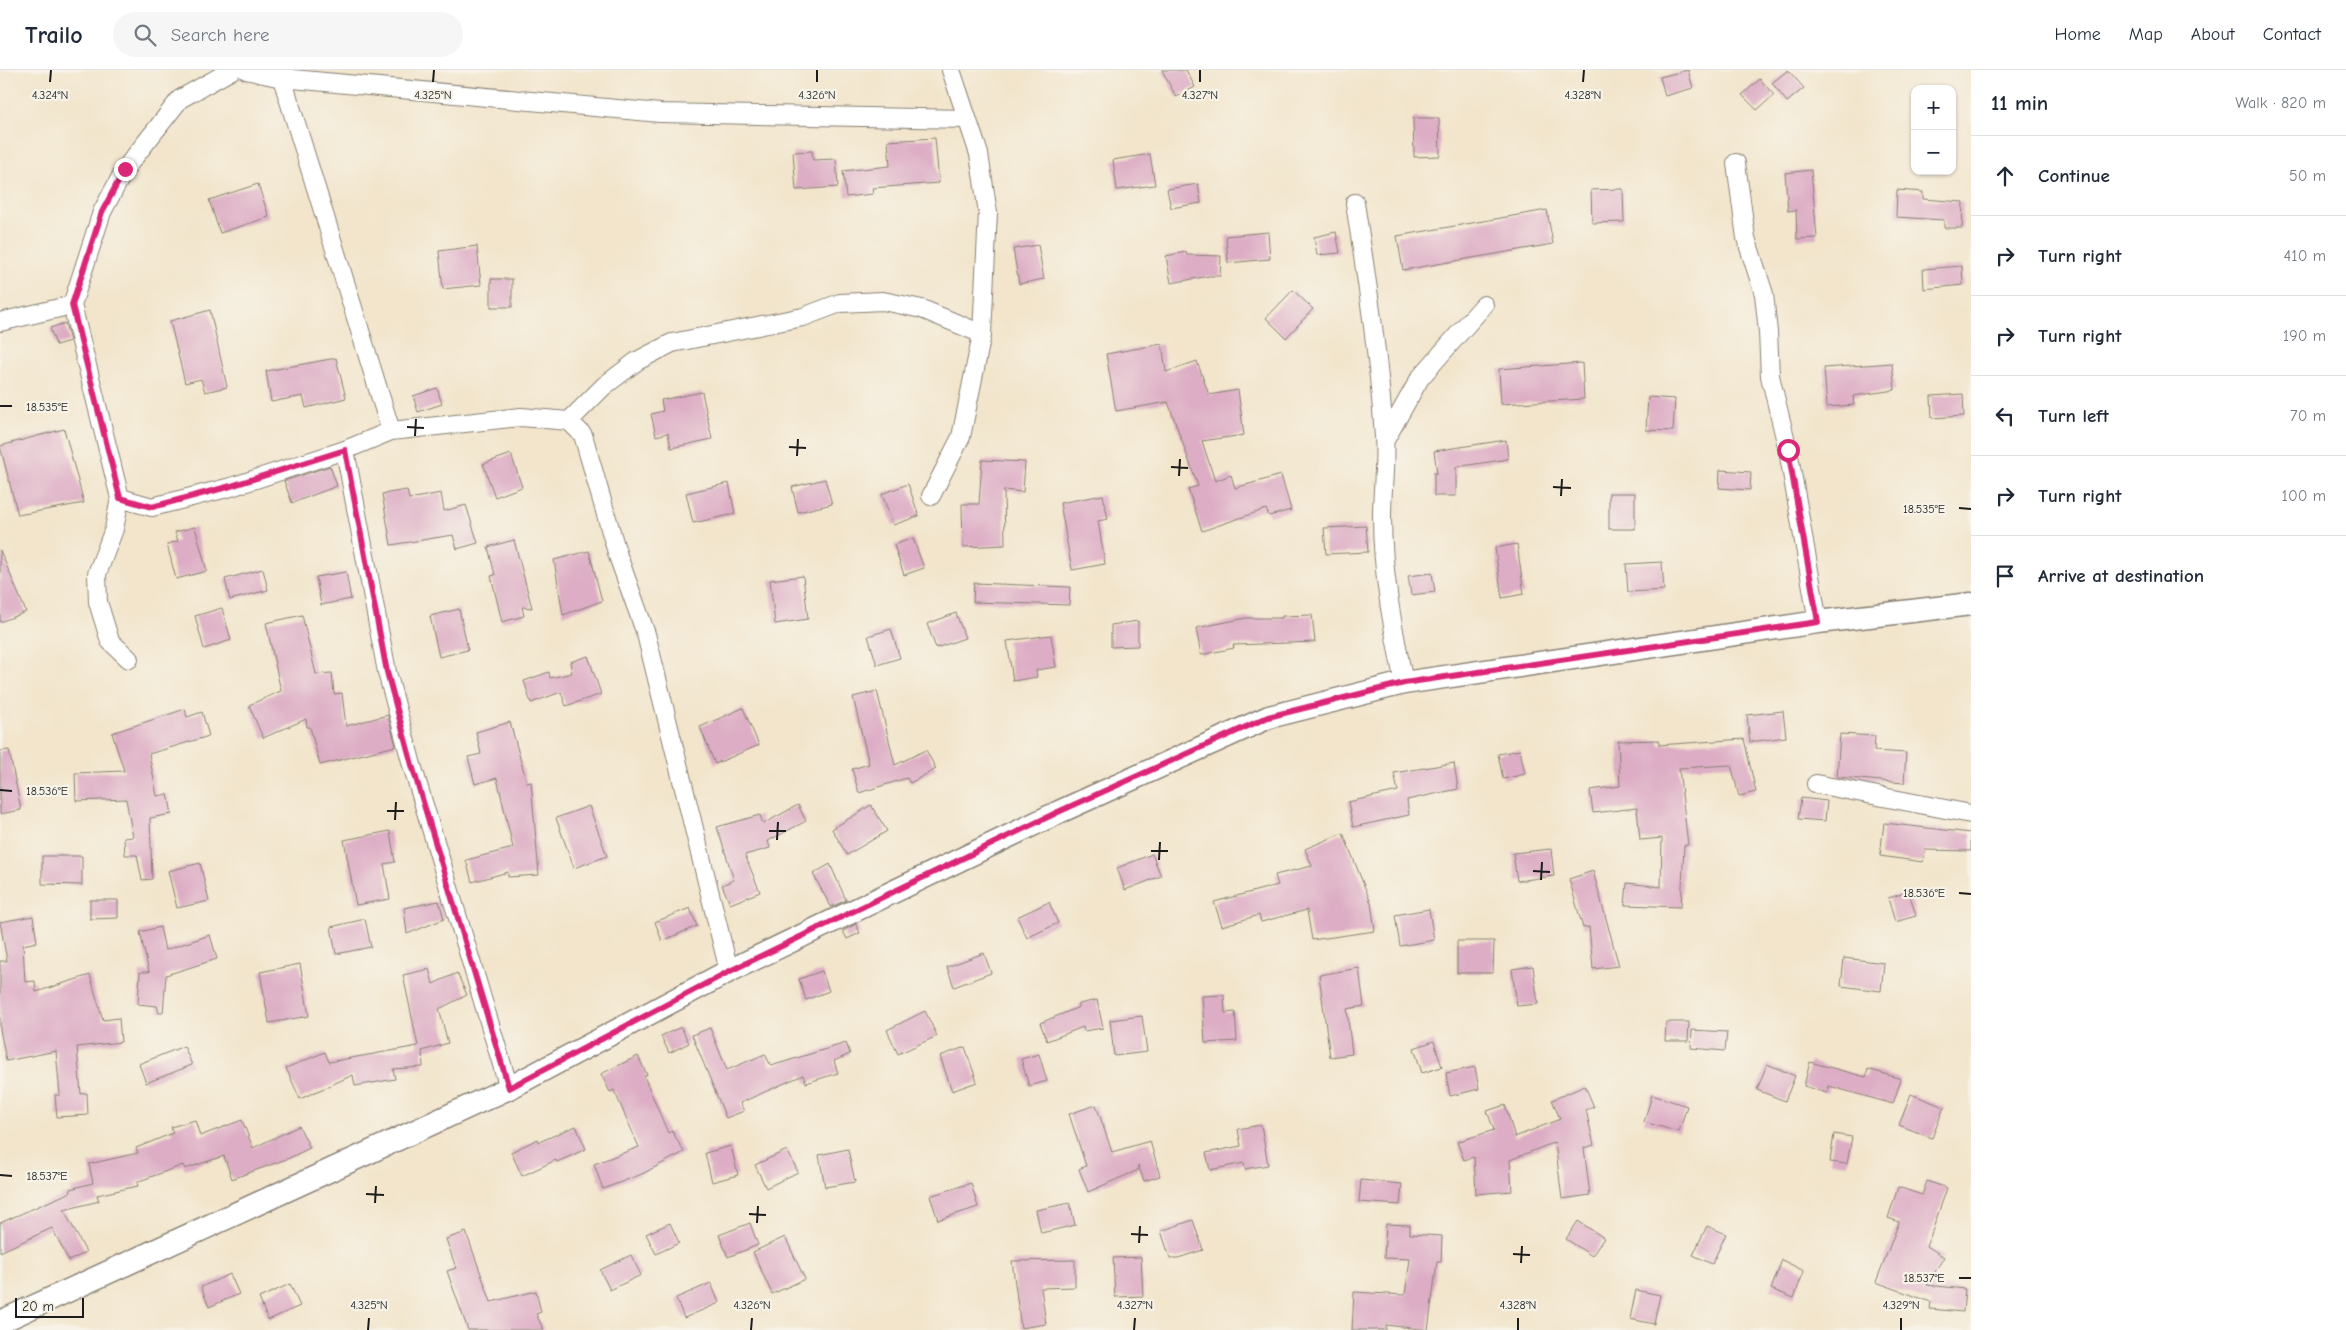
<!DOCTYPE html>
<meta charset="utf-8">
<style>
:root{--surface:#fff;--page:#f6f6f7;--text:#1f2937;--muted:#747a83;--line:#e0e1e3}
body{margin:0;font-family:"Comic Neue",sans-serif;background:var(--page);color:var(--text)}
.controls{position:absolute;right:15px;top:15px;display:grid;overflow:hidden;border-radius:10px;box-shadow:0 1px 4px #0004}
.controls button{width:45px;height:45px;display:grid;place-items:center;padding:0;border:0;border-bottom:1px solid var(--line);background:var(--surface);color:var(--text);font:25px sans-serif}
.scale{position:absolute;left:15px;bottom:12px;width:69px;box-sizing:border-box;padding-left:5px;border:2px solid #1c1c1c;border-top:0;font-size:14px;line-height:18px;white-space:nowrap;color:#1c1c1c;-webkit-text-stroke:4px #f7f3e8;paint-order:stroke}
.stop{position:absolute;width:15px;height:15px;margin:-11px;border:4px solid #db2777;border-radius:50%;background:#fff}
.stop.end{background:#db2777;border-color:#fff;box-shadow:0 1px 5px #0008}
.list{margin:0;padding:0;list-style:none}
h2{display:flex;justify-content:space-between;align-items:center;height:65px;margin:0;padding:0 20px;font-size:21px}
h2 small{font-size:16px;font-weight:400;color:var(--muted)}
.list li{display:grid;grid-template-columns:32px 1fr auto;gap:15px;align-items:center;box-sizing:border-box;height:80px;padding:0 20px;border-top:1px solid var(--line)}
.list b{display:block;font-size:19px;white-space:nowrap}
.list em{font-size:16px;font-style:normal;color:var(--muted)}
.icon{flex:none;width:28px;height:28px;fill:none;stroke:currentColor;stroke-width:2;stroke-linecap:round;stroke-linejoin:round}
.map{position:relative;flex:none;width:1971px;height:1260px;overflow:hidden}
header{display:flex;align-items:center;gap:30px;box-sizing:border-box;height:70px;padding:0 25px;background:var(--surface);border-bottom:1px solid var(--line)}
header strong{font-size:24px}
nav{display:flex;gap:28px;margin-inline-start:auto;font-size:18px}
.search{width:350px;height:45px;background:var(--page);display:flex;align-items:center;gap:12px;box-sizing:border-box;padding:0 18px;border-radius:28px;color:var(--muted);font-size:19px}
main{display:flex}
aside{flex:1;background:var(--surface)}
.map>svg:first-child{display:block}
.building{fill:#ddadc5}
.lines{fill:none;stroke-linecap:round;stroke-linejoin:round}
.minor-casing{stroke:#878074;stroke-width:20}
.tertiary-casing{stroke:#878074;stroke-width:25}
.minor{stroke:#fff;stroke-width:18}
.tertiary{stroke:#fff;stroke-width:22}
.route{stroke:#db2777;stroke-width:6}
.ticks{fill:none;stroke:#1c1c1c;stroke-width:2}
.ticks-label{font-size:12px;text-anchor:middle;fill:#1c1c1c;stroke:#f7f3e8;stroke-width:4.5;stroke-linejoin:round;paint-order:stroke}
</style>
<header>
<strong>Trailo</strong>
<div class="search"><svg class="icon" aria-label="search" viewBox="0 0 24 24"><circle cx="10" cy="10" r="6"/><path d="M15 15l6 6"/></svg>Search here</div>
<nav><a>Home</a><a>Map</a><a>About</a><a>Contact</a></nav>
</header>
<main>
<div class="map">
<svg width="1971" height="1260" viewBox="0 0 1971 1260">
<rect width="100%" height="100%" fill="#f7f3e8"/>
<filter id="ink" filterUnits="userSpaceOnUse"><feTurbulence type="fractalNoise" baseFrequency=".02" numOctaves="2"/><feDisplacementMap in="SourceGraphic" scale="10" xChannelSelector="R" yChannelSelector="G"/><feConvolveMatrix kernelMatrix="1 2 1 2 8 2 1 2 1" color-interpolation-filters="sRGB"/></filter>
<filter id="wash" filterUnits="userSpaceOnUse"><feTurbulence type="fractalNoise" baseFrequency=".0096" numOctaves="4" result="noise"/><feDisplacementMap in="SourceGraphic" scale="20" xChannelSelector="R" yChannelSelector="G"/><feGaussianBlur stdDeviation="1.12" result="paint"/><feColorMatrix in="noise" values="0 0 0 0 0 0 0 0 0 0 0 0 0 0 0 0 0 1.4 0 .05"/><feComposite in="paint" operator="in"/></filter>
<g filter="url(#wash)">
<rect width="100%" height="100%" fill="#f2e5cc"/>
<g id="blocks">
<!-- building -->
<g class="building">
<polygon points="1162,0 1186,0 1195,17 1176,27"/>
<polygon points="1688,0 1693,18 1665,26 1660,7"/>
<polygon points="1788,0 1804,18 1787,32 1772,13"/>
<polygon points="1760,9 1774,25 1757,40 1742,25"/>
<polygon points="1413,48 1439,48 1440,86 1414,87"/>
<polygon points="935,68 939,113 872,118 873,124 846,127 843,101 890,96 888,71"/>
<polygon points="812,81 813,90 836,89 838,117 796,120 793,82"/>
<polygon points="1150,84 1155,115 1117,120 1113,90"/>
<polygon points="1811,100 1817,168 1797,169 1796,140 1788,141 1785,103"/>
<polygon points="258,114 269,147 220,163 209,130"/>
<polygon points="1198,114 1201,133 1171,138 1167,119"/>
<polygon points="1623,119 1624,152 1592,153 1591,120"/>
<polygon points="1897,120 1923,122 1923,129 1963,132 1962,158 1944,158 1944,150 1896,147"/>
<polygon points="1547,140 1553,174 1403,200 1397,166"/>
<polygon points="1268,162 1270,189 1228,193 1226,166"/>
<polygon points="1336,162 1340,183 1317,185 1314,167"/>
<polygon points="1038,175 1044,209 1019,214 1013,179"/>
<polygon points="477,176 481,215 443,219 439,181"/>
<polygon points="1186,182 1187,185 1221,186 1220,206 1209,206 1171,213 1166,186"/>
<polygon points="1962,196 1963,215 1924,219 1923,199"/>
<rect x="491" y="209" width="21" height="28"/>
<polygon points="1293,220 1313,239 1286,268 1266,248"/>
<polygon points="210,240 227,317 205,322 201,309 185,313 170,251"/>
<polygon points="65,253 70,271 56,275 50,258"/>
<polygon points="1162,274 1166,302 1197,291 1209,325 1238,320 1244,365 1202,371 1215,411 1231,405 1235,418 1281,405 1291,440 1269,446 1266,439 1202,461 1188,419 1198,416 1168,332 1116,341 1106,284"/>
<polygon points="336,288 346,328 306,338 303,326 271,332 266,301"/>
<polygon points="1582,293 1584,329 1501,334 1499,299"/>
<polygon points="1892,293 1895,320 1853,326 1854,335 1827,337 1824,298"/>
<polygon points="437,318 442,334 418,342 413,326"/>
<polygon points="702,322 712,369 671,378 668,363 656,366 651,344 663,341 661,330"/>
<polygon points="1963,324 1964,346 1932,348 1931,326"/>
<polygon points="1648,327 1675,329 1673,361 1646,360"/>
<polygon points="64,359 84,433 18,445 0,376"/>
<polygon points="1506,370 1508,389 1456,397 1456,426 1434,426 1434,403 1437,403 1434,381"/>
<polygon points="511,384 522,417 495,427 483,394"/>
<polygon points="982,390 1025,392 1023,422 1004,420 1005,475 963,477 962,434 979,434"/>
<polygon points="330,396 337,416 292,433 284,411"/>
<polygon points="1720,400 1751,402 1750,420 1719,418"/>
<polygon points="825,409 832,434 798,442 792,417"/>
<polygon points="729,413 735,444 693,453 686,423"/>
<polygon points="908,414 919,446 893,455 882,424"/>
<polygon points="407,420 409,429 441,423 444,441 466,435 478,473 457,479 453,465 391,475 382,424"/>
<rect x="1609" y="423" width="26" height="36"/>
<polygon points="1103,425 1108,449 1098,451 1105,494 1072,500 1060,433"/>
<polygon points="1366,456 1368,482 1326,484 1324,458"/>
<polygon points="195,457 207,501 176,509 167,474 178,471 175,462"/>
<polygon points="913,468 924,498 904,505 894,475"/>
<polygon points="514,470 532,538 522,537 524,546 502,552 491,506 495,505 488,477"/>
<polygon points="1517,474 1524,524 1502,528 1495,478"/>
<polygon points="0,480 26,542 0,552"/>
<polygon points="589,481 602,531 563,545 554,490"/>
<polygon points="1662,492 1664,520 1628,522 1626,494"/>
<polygon points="263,499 268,520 230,530 225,509"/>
<polygon points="346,502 351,529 321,535 316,507"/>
<polygon points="1432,503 1435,522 1411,525 1408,506"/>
<polygon points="803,506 808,549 775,554 770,510"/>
<polygon points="974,513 1070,517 1069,535 973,532"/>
<polygon points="222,538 231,570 204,579 195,546"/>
<polygon points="459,539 468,580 439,587 430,546"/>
<polygon points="956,543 965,568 936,578 927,554"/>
<polygon points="302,545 316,604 332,603 334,624 342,623 346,656 388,645 396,676 320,695 310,657 307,657 306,649 263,668 249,635 281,621 266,553"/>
<polygon points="1312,545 1315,572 1233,575 1234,578 1201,585 1196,558 1246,548 1282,548 1282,546"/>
<polygon points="1138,551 1138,576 1111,577 1111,555"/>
<polygon points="891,559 900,588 877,595 868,566"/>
<polygon points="1051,565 1056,597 1036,600 1037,607 1013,611 1007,571"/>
<polygon points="588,586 601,624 566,636 561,622 531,633 524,611 549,602 550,608 572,603 570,592"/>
<polygon points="877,621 895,695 926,680 936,699 910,713 907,708 859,723 852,699 869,694 853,627"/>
<polygon points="743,638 759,675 715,694 700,657"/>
<polygon points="185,639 187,647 202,642 209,666 149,684 157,726 168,724 172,744 150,748 152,809 142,810 137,785 125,785 124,768 133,767 126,729 76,731 75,703 124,701 112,663"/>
<polygon points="1783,641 1786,667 1750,672 1747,645"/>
<polygon points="510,652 527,713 531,712 539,805 508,807 508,802 472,812 466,790 513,778 497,708 475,714 468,687 481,684 476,662"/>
<polygon points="1840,664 1875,666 1874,681 1906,683 1904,713 1837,707"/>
<polygon points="1744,669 1756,722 1739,726 1731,695 1679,698 1688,775 1684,775 1681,837 1625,835 1627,813 1661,817 1662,768 1640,770 1637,738 1593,743 1590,720 1620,716 1618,671 1659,670 1659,675"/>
<polygon points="9,680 21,740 0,744 0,681"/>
<polygon points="1520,680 1525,704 1503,709 1498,684"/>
<polygon points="1454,693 1458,719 1407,730 1409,745 1353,757 1348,732 1398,721 1394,703"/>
<polygon points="1801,728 1827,731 1825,751 1798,749"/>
<polygon points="798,735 806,751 768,771 770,778 745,785 760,822 730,834 722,815 734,810 717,757 760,745 763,754"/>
<polygon points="871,735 887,761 847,785 832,759"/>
<polygon points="589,736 607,786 574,798 556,748"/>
<polygon points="1884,753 1971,763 1971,781 1925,780 1923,792 1880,786"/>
<polygon points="390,761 395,792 384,794 390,829 356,835 344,770"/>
<polygon points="1343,763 1371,833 1375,861 1312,870 1307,840 1261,852 1259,845 1222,856 1214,832 1278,815 1275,805 1312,796 1305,779"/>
<polygon points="1551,779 1554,806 1517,811 1513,783"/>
<polygon points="1152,784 1161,806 1125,820 1117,798"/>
<polygon points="42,786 82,786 82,815 42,814"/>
<polygon points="200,793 209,831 177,838 168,801"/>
<polygon points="830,794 846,830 831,837 813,804"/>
<polygon points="1593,801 1619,896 1593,899 1589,857 1583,858 1569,809"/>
<polygon points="1909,822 1916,846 1895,852 1888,828"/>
<polygon points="90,830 118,830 118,848 90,849"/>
<polygon points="439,831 444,849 407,864 404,838"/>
<polygon points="1049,832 1058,853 1027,868 1017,847"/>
<polygon points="690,838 697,856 662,871 655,852"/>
<polygon points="1429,839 1434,870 1400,876 1395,845"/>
<polygon points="33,846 37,872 23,875 25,912 35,911 36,922 90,905 103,950 119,948 121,972 77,977 81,1024 87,1023 88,1045 57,1047 55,1025 60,1025 56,981 6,991 0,959 0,891 7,891 0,852"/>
<polygon points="365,849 371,877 336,884 331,857"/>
<polygon points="856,854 860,863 847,869 843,861"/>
<polygon points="160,857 165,880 210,865 217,889 166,905 163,943 159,943 157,936 138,934 140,902 149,902 140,862"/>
<polygon points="1457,871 1494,871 1493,903 1457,903"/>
<polygon points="984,883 991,903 954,917 947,897"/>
<polygon points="1844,888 1884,893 1881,921 1841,916"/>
<polygon points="300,894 309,946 269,953 260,902"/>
<polygon points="1533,896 1538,934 1517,936 1512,899"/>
<polygon points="1359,898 1364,936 1347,939 1352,984 1330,987 1319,905"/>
<polygon points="429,899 433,914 457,903 467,925 439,939 448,973 422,981 423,997 393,999 395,1009 355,1016 353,1005 300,1029 286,998 325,982 329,992 418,976 403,905"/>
<polygon points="822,901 829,921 806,930 799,909"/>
<polygon points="1224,925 1225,943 1235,942 1237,971 1205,973 1202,926"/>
<polygon points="1097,930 1103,958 1084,961 1083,957 1047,971 1040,953 1079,937 1079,934"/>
<polygon points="925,941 937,966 898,984 887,960"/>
<polygon points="1142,946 1147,982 1114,986 1110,950"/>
<polygon points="1666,952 1689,952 1688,971 1665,971"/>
<polygon points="681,957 689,973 669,983 661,966"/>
<polygon points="710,958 727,1000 765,984 771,996 846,973 850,984 834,991 838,1003 806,1013 803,1005 740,1033 744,1041 726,1048 692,965"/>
<polygon points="1692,960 1727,962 1725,981 1691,978"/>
<polygon points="1434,971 1442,997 1422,1003 1414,978"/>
<polygon points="184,976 192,995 146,1013 139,994"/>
<polygon points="965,977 977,1012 952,1021 940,986"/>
<polygon points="1039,984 1047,1011 1029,1016 1021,989"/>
<polygon points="638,986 647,1005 644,1006 668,1063 672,1061 684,1082 642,1104 603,1119 594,1094 639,1077 614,1020 610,1022 601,1004"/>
<polygon points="1810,992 1866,1007 1868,999 1901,1009 1893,1034 1829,1016 1827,1023 1804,1016"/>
<polygon points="1767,994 1795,1006 1785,1031 1757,1020"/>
<polygon points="1475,997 1479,1019 1450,1026 1446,1003"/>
<polygon points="1585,1016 1594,1037 1586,1040 1594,1075 1584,1078 1590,1125 1562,1129 1555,1072 1510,1090 1512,1121 1476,1124 1474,1087 1464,1090 1457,1072 1494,1060 1487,1041 1505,1035 1515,1067 1560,1049 1552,1030"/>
<polygon points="1911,1024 1944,1037 1932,1068 1899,1055"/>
<polygon points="1652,1025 1687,1036 1679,1062 1644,1052"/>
<polygon points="1096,1035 1112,1082 1150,1071 1160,1106 1144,1111 1138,1095 1138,1100 1088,1122 1079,1099 1086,1096 1069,1044"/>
<polygon points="195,1050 200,1066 242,1050 253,1078 299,1056 310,1078 289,1088 232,1109 224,1086 185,1099 183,1095 137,1112 138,1116 97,1125 99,1131 64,1140 86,1182 69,1191 52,1158 0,1182 0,1153 71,1122 70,1119 93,1113 89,1094 138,1083 136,1078 173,1063 171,1057"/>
<polygon points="1261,1055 1268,1095 1245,1099 1244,1093 1210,1100 1206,1083 1241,1076 1238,1059"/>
<polygon points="576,1056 586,1079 557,1092 556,1090 522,1106 511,1082 538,1069 539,1072"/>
<polygon points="1834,1064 1852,1067 1847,1094 1830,1092"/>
<polygon points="731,1076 738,1105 712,1112 705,1083"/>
<polygon points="848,1079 855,1112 825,1117 819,1085"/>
<polygon points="787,1080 798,1102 766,1118 755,1095"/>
<polygon points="1361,1110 1402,1114 1400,1135 1359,1132"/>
<polygon points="1927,1111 1947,1118 1927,1176 1944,1187 1927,1215 1965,1219 1963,1242 1930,1239 1931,1232 1876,1212 1899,1152 1888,1148 1898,1117 1922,1125"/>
<polygon points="971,1113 978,1137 938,1150 930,1126"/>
<polygon points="1070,1133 1075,1155 1041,1163 1036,1140"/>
<polygon points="1193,1150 1203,1180 1178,1188 1170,1188 1161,1161"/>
<polygon points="1578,1151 1604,1168 1592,1186 1566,1169"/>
<polygon points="670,1153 679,1173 656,1184 646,1164"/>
<polygon points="750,1153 758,1175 728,1187 719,1165"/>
<polygon points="1386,1154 1410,1155 1410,1164 1442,1166 1441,1192 1437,1192 1428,1260 1386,1255 1386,1260 1352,1260 1354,1222 1405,1225 1410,1189 1384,1188"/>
<polygon points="1707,1156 1726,1164 1712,1194 1693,1185"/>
<polygon points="466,1162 491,1232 536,1221 541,1242 536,1244 544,1260 468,1260 447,1201 456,1198 446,1169"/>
<polygon points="785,1167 805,1209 772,1224 753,1182"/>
<polygon points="631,1185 641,1205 610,1220 600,1200"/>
<polygon points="1141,1187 1143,1226 1115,1227 1113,1188"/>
<polygon points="1075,1190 1075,1217 1041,1218 1046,1254 1021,1258 1012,1191"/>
<polygon points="1782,1190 1804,1201 1794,1228 1771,1219"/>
<polygon points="230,1204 239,1224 209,1237 201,1217"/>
<polygon points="711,1213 719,1233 684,1248 676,1228"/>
<polygon points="290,1214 300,1236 268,1250 259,1228"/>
<polygon points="1636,1220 1660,1225 1654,1254 1630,1249"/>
</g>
</g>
</g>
<g filter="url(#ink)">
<use href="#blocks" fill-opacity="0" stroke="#878074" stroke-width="1"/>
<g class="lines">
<!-- minor casing -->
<g class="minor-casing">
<g id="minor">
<polyline points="246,0 282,8 660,43 967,49"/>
<polyline points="283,0 282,8 391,361"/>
<polyline points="1736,93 1746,168 1764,224 1768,262 1770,306 1788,380 1818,552"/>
<path d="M1355,133C1367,211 1379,288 1384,367C1386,393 1382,420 1382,447C1382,503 1393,558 1404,613"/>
<polyline points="72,235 102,142 125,99 180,29 232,0"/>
<polyline points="0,252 72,235 120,428 152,437 231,417 345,380 391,361 521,347 569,351 583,365 618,486 646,564 729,901"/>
<polyline points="569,351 604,316 637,291 672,273 803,247 840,233 883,231 922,239 982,264"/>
<polyline points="1385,370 1420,308 1484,235"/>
<polyline points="345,380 387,602 412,695 509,1018"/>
<polyline points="931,426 961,367 982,264 988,143 979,84 951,0"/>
<polyline points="120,428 114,459 97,504 98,532 110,571 129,589"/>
<polyline points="1816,714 1971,744"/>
</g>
</g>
<!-- tertiary casing -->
<g class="tertiary-casing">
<polyline id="tertiary" points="0,1252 509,1018 729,901 1059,742 1269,647 1404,613 1818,552 1971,534"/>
</g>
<!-- minor -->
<use href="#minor" class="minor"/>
<!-- tertiary -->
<use href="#tertiary" class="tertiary"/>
</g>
</g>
<g class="lines" filter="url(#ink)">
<!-- route -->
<polyline class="route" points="125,99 102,142 72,235 120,428 152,437 231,416 345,380 387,602 412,695 509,1018 730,901 1058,742 1268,647 1404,613 1818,552 1788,380"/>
</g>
<!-- ticks -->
<path class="ticks" d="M50,12L51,0M433,12L434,0M817,12V0M1200,12V0M1583,12L1584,0M0,336H12M407,357L424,358M415,366L416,349M789,377L806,378M797,386L798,369M1171,397L1188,398M1179,406L1180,389M1553,417L1571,418M1561,426L1562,409M1959,438L1971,439M0,720L12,721M387,741H404M395,750L396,732M769,761H786M777,770L778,752M1151,781H1168M1159,790L1160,772M1533,801L1550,802M1541,810L1542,792M1959,823L1971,824M0,1105L12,1106M366,1124L384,1125M375,1133L376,1116M749,1144L766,1145M757,1153L758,1136M1131,1164L1148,1165M1139,1173L1140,1156M1513,1184L1530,1185M1521,1193L1522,1176M1959,1208H1971M368,1260L369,1248M751,1260L752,1248M1134,1260L1135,1248M1518,1260V1248M1901,1260V1248"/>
<g class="ticks-label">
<text x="50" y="29">4.324°N</text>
<text x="433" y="29">4.325°N</text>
<text x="817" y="29">4.326°N</text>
<text x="1200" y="29">4.327°N</text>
<text x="1583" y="29">4.328°N</text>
<text x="47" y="341">18.535°E</text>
<text x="1924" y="443">18.535°E</text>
<text x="47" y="725">18.536°E</text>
<text x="1924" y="827">18.536°E</text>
<text x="47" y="1110">18.537°E</text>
<text x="1924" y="1212">18.537°E</text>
<text x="369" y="1239">4.325°N</text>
<text x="752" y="1239">4.326°N</text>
<text x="1135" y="1239">4.327°N</text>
<text x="1518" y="1239">4.328°N</text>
<text x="1901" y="1239">4.329°N</text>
</g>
</svg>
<div class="controls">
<button>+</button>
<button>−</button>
</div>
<div class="scale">20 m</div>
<div class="stop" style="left:1788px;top:380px"></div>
<div class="stop end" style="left:125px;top:99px"></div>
</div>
<aside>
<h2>11 min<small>Walk · 820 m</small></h2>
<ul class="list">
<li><svg class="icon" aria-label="ahead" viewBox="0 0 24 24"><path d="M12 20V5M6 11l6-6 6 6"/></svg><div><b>Continue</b></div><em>50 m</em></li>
<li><svg class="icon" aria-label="right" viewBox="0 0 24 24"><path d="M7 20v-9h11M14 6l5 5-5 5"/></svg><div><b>Turn right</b></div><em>410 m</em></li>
<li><svg class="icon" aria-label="right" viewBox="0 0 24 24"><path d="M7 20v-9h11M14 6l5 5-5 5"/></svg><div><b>Turn right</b></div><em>190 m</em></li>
<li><svg class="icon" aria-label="left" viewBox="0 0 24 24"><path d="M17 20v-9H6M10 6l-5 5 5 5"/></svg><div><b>Turn left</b></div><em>70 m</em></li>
<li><svg class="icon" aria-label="right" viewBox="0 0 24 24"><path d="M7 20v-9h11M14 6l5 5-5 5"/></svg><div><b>Turn right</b></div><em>100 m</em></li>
<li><svg class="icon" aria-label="arrive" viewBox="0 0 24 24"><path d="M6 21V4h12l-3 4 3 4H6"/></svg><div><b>Arrive at destination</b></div></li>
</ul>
</aside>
</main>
